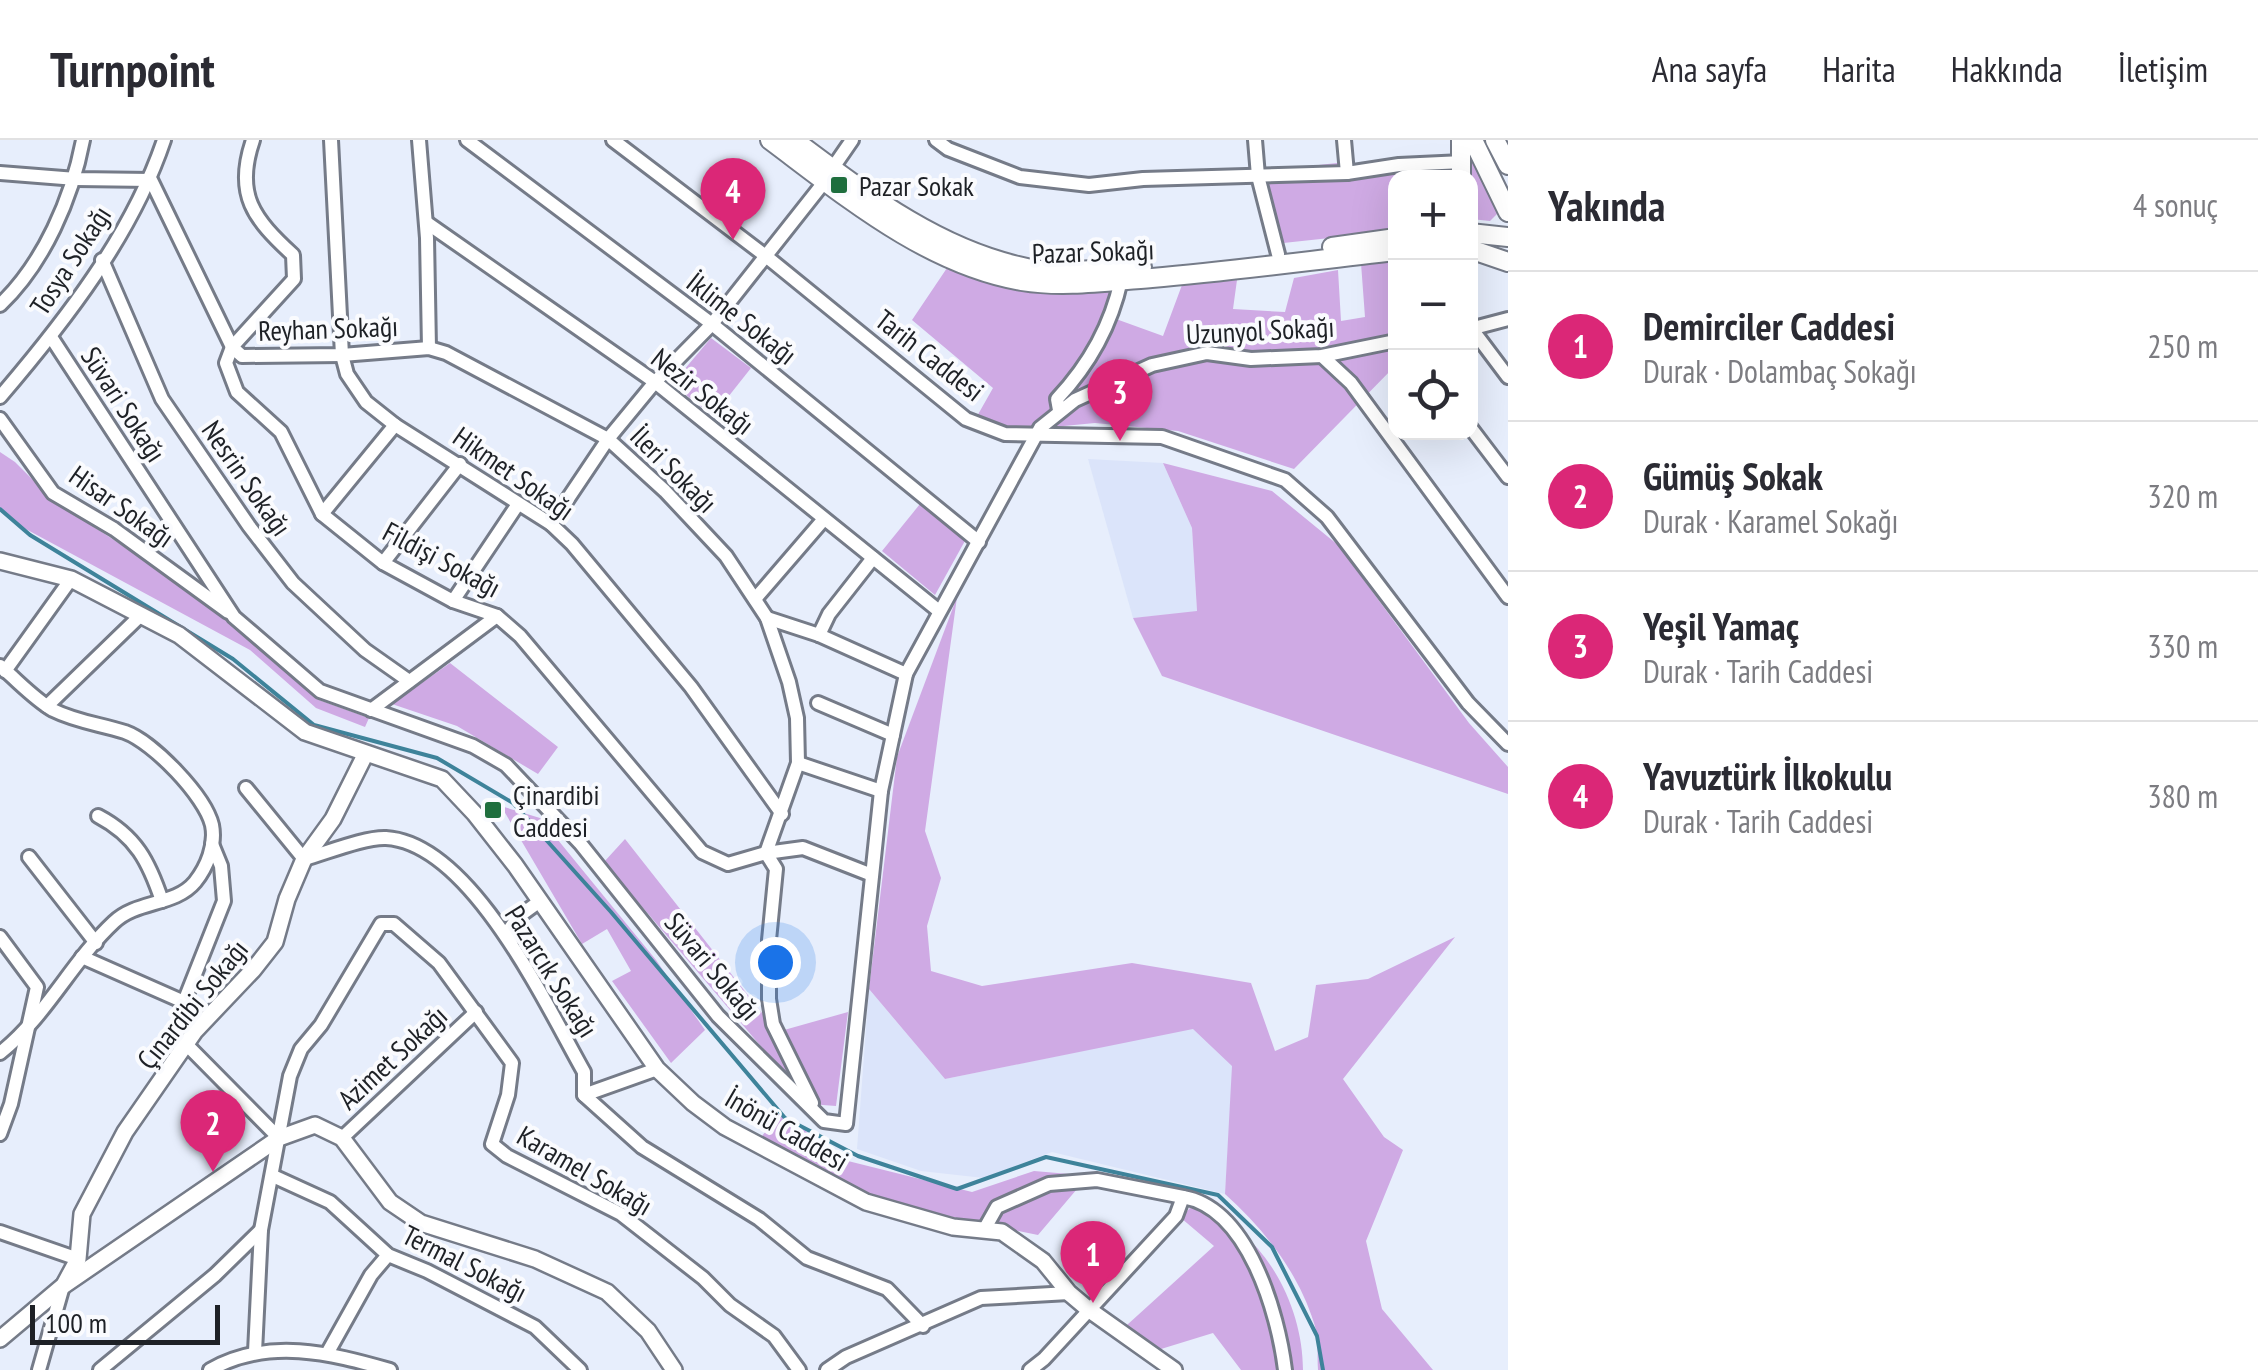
<!DOCTYPE html>
<html lang="tr">
<meta charset="utf-8">
<style>
:root{--surface:#fff;--page:#f7f7f7;--text:#2b2b33;--muted:#7c7c81;--line:#e1e1e2;--accent:#db2777}
body{margin:0;font-family:"PT Sans Narrow",sans-serif;background:var(--page);color:var(--text)}
.controls{position:absolute;right:30px;top:30px;display:grid;overflow:hidden;border-radius:20px;box-shadow:0 10px 40px #0002}
.controls button{width:90px;height:90px;display:grid;place-items:center;padding:0;border:0;border-bottom:2px solid var(--line);background:var(--surface);color:var(--text);font:50px sans-serif}
.scale{position:absolute;left:30px;bottom:25px;width:190px;box-sizing:border-box;padding-left:10px;border:5px solid #1e2126;border-top:0;font-size:28px;line-height:35px;white-space:nowrap;color:#1e2126;-webkit-text-stroke:8px #fafbfe;paint-order:stroke}
.you{position:absolute;left:775px;top:822px;width:35px;height:35px;margin:-25px;border:8px solid #fff;border-radius:50%;background:#1a73e8;box-shadow:0 0 0 15px #1a73e833}
.badge{display:grid;place-items:center;width:65px;height:65px;border-radius:50%;background:var(--accent);color:#fff;font-size:32px;font-weight:700}
.pin{position:absolute;translate:-50% -82px;filter:drop-shadow(0 2px 5px #0008)}
.pin::after{content:'';position:absolute;top:52px;width:35px;height:30px;background:inherit;clip-path:polygon(0 0,100% 0,50% 100%)}
.list{margin:0;padding:0;list-style:none}
h2{display:flex;justify-content:space-between;align-items:center;height:130px;margin:0;padding:0 40px;font-size:42px}
h2 small{font-size:32px;font-weight:400;color:var(--muted)}
.list li{display:grid;grid-template-columns:65px 1fr auto;gap:30px;align-items:center;box-sizing:border-box;height:150px;padding:0 40px;border-top:2px solid var(--line)}
.list b{display:block;font-size:38px;white-space:nowrap}
.list p{margin:0;font-size:32px;white-space:nowrap;color:var(--muted)}
.list em{font-size:32px;font-style:normal;color:var(--muted)}
.icon{flex:none;width:55px;height:55px;fill:none;stroke:currentColor;stroke-width:2;stroke-linecap:round;stroke-linejoin:round}
.map{position:relative;flex:none;width:1508px;height:1230px;overflow:hidden}
header{display:flex;align-items:center;gap:60px;box-sizing:border-box;height:140px;padding:0 50px;background:var(--surface);border-bottom:2px solid var(--line)}
header strong{font-size:48px}
nav{display:flex;gap:55px;margin-inline-start:auto;font-size:35px}
main{display:flex}
aside{flex:1;background:var(--surface)}
.map>svg:first-child{display:block}
.built{fill:#dbe4fa}
.green{fill:#cfaae4}
.lines{fill:none;stroke-linecap:round;stroke-linejoin:round}
.stream{stroke:#3e839a;stroke-width:4}
.minor-casing{stroke:#757b88;stroke-width:18}
.tertiary-casing{stroke:#757b88;stroke-width:20}
.secondary-casing{stroke:#757b88;stroke-width:22}
.minor{stroke:#fff;stroke-width:12}
.tertiary{stroke:#fff;stroke-width:15}
.secondary{stroke:#fff;stroke-width:18}
.poi-dot{fill:#1e6e3e;stroke:#fafbfe;stroke-width:4}
.labels{text-anchor:middle;dominant-baseline:central;stroke-width:8;stroke-linejoin:round;paint-order:stroke}
.poi-label{font-size:28px;fill:#1e2126;stroke:#fafbfe;text-anchor:start}
.street-label{font-size:28px;fill:#1e2126;stroke:#fafbfe}
</style>
<header>
<strong>Turnpoint</strong>
<nav><a>Ana sayfa</a><a>Harita</a><a>Hakkında</a><a>İletişim</a></nav>
</header>
<main>
<div class="map">
<svg width="1508" height="1230" viewBox="0 0 1508 1230">
<rect width="100%" height="100%" fill="#e7eefc"/>
<!-- built -->
<g class="built">
<polygon points="1088,319 1163,323 1192,388 1197,472 1133,478"/>
<polygon points="869,849 945,939 1193,888 1233,925 1225,1054 1052,1012 984,1038 921,1031 857,1009"/>
</g>
<!-- green -->
<g class="green">
<polygon points="1337,0 1351,0 1353,27 1458,13 1455,37 1396,38 1395,91 1274,104 1262,31 1337,23"/>
<polygon points="1469,10 1500,71 1490,81 1471,79"/>
<polygon points="1395,121 1395,226 1294,329 1178,291 1095,283 1022,290 976,278 993,248 912,180 947,128 1051,152 1118,152 1116,179 1163,196 1182,145 1237,140 1233,169 1285,172 1294,138 1338,130 1341,181 1365,177 1361,123"/>
<polygon points="711,198 751,228 713,276 672,244"/>
<polygon points="0,312 15,322 53,360 225,473 319,560 369,578 365,587 316,568 250,510 22,387 0,367"/>
<polygon points="1163,323 1272,351 1338,405 1469,583 1508,627 1508,654 1162,536 1133,478 1197,471 1192,388"/>
<polygon points="920,364 966,399 935,455 882,411"/>
<path d="M957,457L925,691L941,738L927,786L931,831L982,846L1132,823L1251,843L1275,911L1308,897L1316,845L1368,839L1455,797L1343,939L1384,997L1403,1010L1366,1101L1382,1169L1433,1230H1318C1317,1215 1319,1197 1314,1183C1298,1132 1264,1089 1225,1054L1232,926L1193,889L945,939L869,849L897,617Z"/>
<polygon points="450,523 558,607 538,634 457,586 392,564"/>
<polygon points="501,666 540,678 656,820 705,890 671,923 612,841 631,831 607,789 582,804"/>
<polygon points="625,699 777,892 848,872 836,966 810,964 604,722"/>
<polygon points="780,973 848,1021 972,1052 1034,1031 1081,1035 1077,1049 1038,1095 895,1065 804,1025 762,996"/>
<path d="M1197,1060C1211,1070 1228,1080 1241,1092C1280,1125 1303,1180 1303,1230H1241L1213,1193L1161,1209L1127,1185L1214,1106L1181,1078Z"/>
</g>
<g class="lines">
<!-- stream -->
<polyline class="stream" points="0,369 30,395 233,519 314,585 437,618 513,663 611,772 785,978 858,1016 957,1049 1046,1017 1218,1055 1272,1107 1317,1196 1323,1230"/>
<!-- minor casing -->
<g class="minor-casing">
<g id="minor">
<path d="M253,0C234,55 254,79 293,115L294,139L232,207L226,223L237,252L281,292L322,374L383,423L453,461L497,476L520,496L702,712L728,724L766,713L803,708L872,735"/>
<polyline points="331,0 342,215 347,234 366,262 395,285 551,384 572,404 691,547 782,674"/>
<polyline points="419,0 427,98 429,208"/>
<polyline points="467,0 712,184 979,402"/>
<polyline points="613,0 767,117 966,279 1005,294 1162,297 1285,340 1327,377 1468,563 1508,604"/>
<polyline points="936,0 948,9 1020,37 1089,45 1143,39 1347,33 1399,25 1463,22"/>
<polyline points="1255,0 1258,36 1278,114"/>
<polyline points="1344,0 1347,33"/>
<polyline points="832,29 852,0"/>
<polyline points="0,33 76,39 151,40 232,207 242,216 342,215 429,208 446,213 608,299 665,351 726,416 767,478 789,542 797,578 798,623 766,713"/>
<polyline points="427,83 655,242 939,471"/>
<polyline points="102,120 162,259 249,386 293,443 365,510 409,541"/>
<path d="M0,165C44,123 72,58 83,0"/>
<polyline points="1470,189 1508,179"/>
<polyline points="1472,189 1508,237"/>
<polyline points="51,197 234,477 320,551 473,606 506,625 580,703 718,876 824,981 846,984 881,651 906,534 1040,288 1075,260 1152,225 1207,213 1251,219 1322,216 1391,202 1396,204"/>
<polyline points="1322,216 1351,243 1508,457"/>
<path d="M0,257C65,181 132,95 164,0"/>
<path d="M1059,270L1057,259C1089,225 1111,186 1121,140"/>
<polyline points="0,279 53,353 114,389 228,472"/>
<polyline points="1470,287 1508,337"/>
<polyline points="322,374 395,285"/>
<polyline points="551,384 608,299 655,242 712,184 825,41"/>
<polyline points="383,423 460,324"/>
<polyline points="755,459 824,379"/>
<polyline points="453,461 518,364"/>
<polyline points="767,478 819,495 906,534"/>
<polyline points="819,495 829,474 873,418"/>
<path d="M0,526C17,540 34,559 53,570C77,582 100,584 125,592C153,602 205,656 212,685C216,705 207,727 195,742C175,766 137,760 114,782C71,822 46,877 0,913"/>
<polyline points="5,531 71,439"/>
<polyline points="818,563 893,595"/>
<polyline points="47,566 141,475"/>
<polyline points="371,570 497,476"/>
<polyline points="798,623 881,651"/>
<path d="M246,648L304,719C326,713 365,697 386,698C471,703 546,865 584,932V955L642,1007L759,1079L807,1118L887,1149L923,1186"/>
<path d="M98,676C136,696 149,722 162,761"/>
<polyline points="766,713 776,729 769,800 769,859 773,884 812,963"/>
<polyline points="29,717 96,803"/>
<polyline points="0,797 37,847 11,964 0,994"/>
<polyline points="511,803 509,790 518,777 540,761"/>
<polyline points="82,817 184,862 201,885"/>
<polyline points="184,862 224,761 221,726 212,704"/>
<polyline points="186,904 279,998"/>
<polyline points="584,955 657,929"/>
<polyline points="342,998 476,872"/>
<polyline points="273,1036 330,1062 388,1115 427,1131 535,1187 580,1230"/>
<path d="M1183,1057C1248,1068 1278,1173 1285,1230"/>
<polyline points="984,1090 997,1067 1049,1044 1097,1040 1183,1057 1176,1076 1044,1219 1030,1230"/>
<polyline points="0,1092 78,1119"/>
<polyline points="255,1212 261,1090 290,936 301,909 321,885 381,784 394,784 439,823 512,923 508,955 492,1004 507,1016 621,1074 703,1138 730,1165 774,1196 799,1230"/>
<polyline points="328,1212 371,1135 388,1115"/>
<polyline points="39,1230 63,1146"/>
<polyline points="100,1230 215,1135 261,1090"/>
<path d="M210,1230C268,1197 330,1213 390,1230"/>
<polyline points="827,1230 846,1217 981,1158 1069,1153"/>
</g>
</g>
<!-- tertiary casing -->
<g class="tertiary-casing">
<g id="tertiary">
<polyline points="0,421 71,439 179,495 305,592 442,639 475,674 515,725 657,929 693,963 725,987 866,1062 953,1087 1002,1092 1043,1121 1069,1153 1088,1169 1174,1230"/>
<polyline points="65,1143 78,1119 82,1074 125,992 195,891 253,830 275,802 287,759 304,719 333,679 365,615"/>
<polyline points="0,1199 63,1146 279,998 315,985 342,998 390,1062 421,1083 535,1119 607,1152 648,1191 674,1230"/>
</g>
</g>
<!-- secondary casing -->
<g class="secondary-casing">
<g id="secondary">
<path d="M770,0C845,56 927,125 1022,141C1064,148 1109,141 1152,138C1233,131 1314,120 1396,111"/>
<path d="M794,0C865,53 938,110 1027,128C1064,135 1105,128 1142,127"/>
<polyline points="1461,0 1461,38"/>
<polyline points="1473,0 1508,72"/>
<polyline points="1495,0 1508,25"/>
<polyline points="1470,93 1508,97"/>
<polyline points="1332,107 1396,98"/>
<polyline points="1470,109 1508,122"/>
</g>
</g>
<!-- minor -->
<use href="#minor" class="minor"/>
<!-- tertiary -->
<use href="#tertiary" class="tertiary"/>
<!-- secondary -->
<use href="#secondary" class="secondary"/>
</g>
<!-- markers -->
<g class="poi-dot">
<rect x="829" y="35" width="20" height="20" rx="5"/>
<rect x="483" y="660" width="20" height="20" rx="5"/>
</g>
<g class="labels">
<!-- poi labels -->
<g class="poi-label">
<text x="859" y="45">Pazar Sokak</text>
<text x="513" y="654">Çinardibi<tspan x="513" dy="32">Caddesi</tspan></text>
</g>
<!-- street labels -->
<g class="street-label">
<text transform="translate(1093 111) rotate(-2)">Pazar Sokağı</text>
<text transform="translate(70 120) rotate(-57)">Tosya Sokağı</text>
<text transform="translate(742 178) rotate(38)">İklime Sokağı</text>
<text transform="translate(328 188) rotate(-2)">Reyhan Sokağı</text>
<text transform="translate(1260 190) rotate(-3)">Uzunyol Sokağı</text>
<text transform="translate(930 215) rotate(38)">Tarih Caddesi</text>
<text transform="translate(703 251) rotate(38)">Nezir Sokağı</text>
<text transform="translate(124 264) rotate(57)">Süvari Sokağı</text>
<text transform="translate(674 329) rotate(45)">İleri Sokağı</text>
<text transform="translate(514 333) rotate(35)">Hikmet Sokağı</text>
<text transform="translate(247 338) rotate(55)">Nesrin Sokağı</text>
<text transform="translate(122 366) rotate(35)">Hisar Sokağı</text>
<text transform="translate(442 419) rotate(28)">Fildişi Sokağı</text>
<text transform="translate(713 826) rotate(50)">Süvari Sokağı</text>
<text transform="translate(552 831) rotate(58)">Pazarcık Sokağı</text>
<text transform="translate(192 864) rotate(-51)">Çınardibi Sokağı</text>
<text transform="translate(392 917) rotate(-43)">Azimet Sokağı</text>
<text transform="translate(787 989) rotate(30)">İnönü Caddesi</text>
<text transform="translate(585 1030) rotate(30)">Karamel Sokağı</text>
<text transform="translate(465 1123) rotate(27)">Termal Sokağı</text>
</g>
</g>
</svg>
<div class="controls">
<button>+</button>
<button>−</button>
<button><svg class="icon" aria-label="locate" viewBox="0 0 24 24"><circle cx="12" cy="12" r="6"/><path d="M12 2v4M12 18v4M2 12h4M18 12h4"/></svg></button>
</div>
<div class="scale">100 m</div>
<div class="you"></div>
<div class="pin badge" style="left:1093px;top:1163px">1</div>
<div class="pin badge" style="left:213px;top:1032px">2</div>
<div class="pin badge" style="left:1120px;top:301px">3</div>
<div class="pin badge" style="left:733px;top:100px">4</div>
</div>
<aside>
<h2>Yakında<small>4 sonuç</small></h2>
<ul class="list">
<li><span class="badge">1</span><div><b>Demirciler Caddesi</b><p>Durak · Dolambaç Sokağı</p></div><em>250 m</em></li>
<li><span class="badge">2</span><div><b>Gümüş Sokak</b><p>Durak · Karamel Sokağı</p></div><em>320 m</em></li>
<li><span class="badge">3</span><div><b>Yeşil Yamaç</b><p>Durak · Tarih Caddesi</p></div><em>330 m</em></li>
<li><span class="badge">4</span><div><b>Yavuztürk İlkokulu</b><p>Durak · Tarih Caddesi</p></div><em>380 m</em></li>
</ul>
</aside>
</main>
